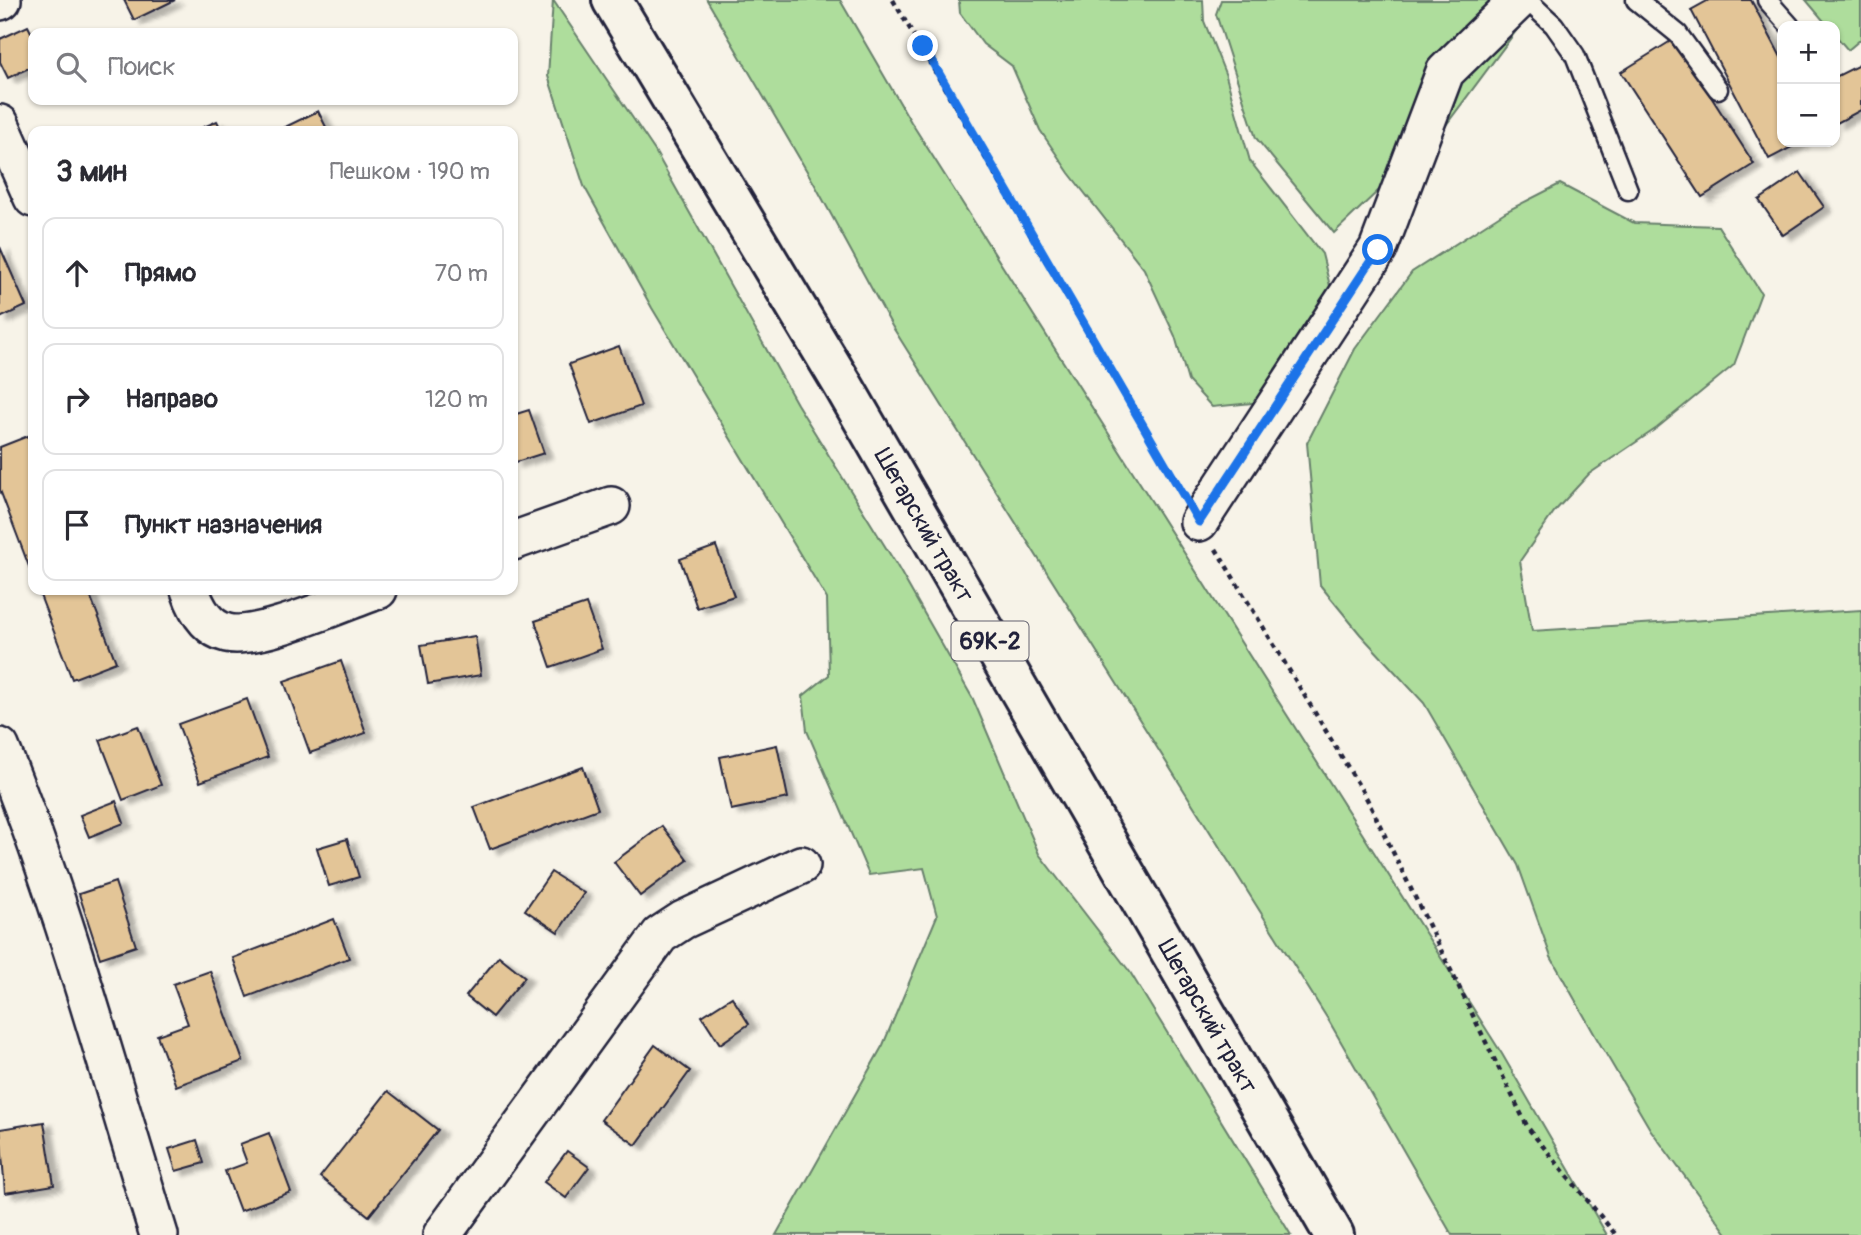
<!DOCTYPE html>
<html lang="ru">
<meta charset="utf-8">
<style>
:root{--surface:#fff;--page:#f7f7f7;--text:#2b2b33;--muted:#7c7c81;--line:#e1e1e2}
body{margin:0;font-family:Pangolin,sans-serif;background:var(--page);color:var(--text)}
.controls{position:absolute;right:21px;top:21px;display:grid;overflow:hidden;border-radius:14px;box-shadow:0 2px 5px #0004}
.controls button{width:63px;height:63px;display:grid;place-items:center;padding:0;border:0;border-bottom:2px solid var(--line);background:var(--surface);color:var(--text);font:35px sans-serif}
.stop{position:absolute;width:21px;height:21px;margin:-16px;border:5px solid #1a73e8;border-radius:50%;background:#fff}
.stop.end{background:#1a73e8;border-color:#fff;box-shadow:0 2px 7px #0008}
.list{margin:0;padding:0;list-style:none}
h2{display:flex;justify-content:space-between;align-items:center;height:91px;margin:0;padding:0 28px;font-size:30px}
h2 small{font-size:23px;font-weight:400;color:var(--muted)}
.list li{display:grid;grid-template-columns:46px 1fr auto;gap:21px;align-items:center;box-sizing:border-box;height:112px;margin:0 14px 14px;padding:0 14px;border:2px solid var(--line);border-radius:14px}
.list b{display:block;font-size:26px;white-space:nowrap}
.list em{font-size:23px;font-style:normal;color:var(--muted)}
.icon{flex:none;width:38px;height:38px;fill:none;stroke:currentColor;stroke-width:2;stroke-linecap:round;stroke-linejoin:round}
.map{position:relative;flex:none;width:1861px;height:1235px;overflow:hidden}
.search{position:absolute;background:var(--surface);box-shadow:0 2px 5px #0004;left:28px;top:28px;width:490px;height:77px;display:flex;align-items:center;gap:18px;box-sizing:border-box;padding:0 24px;border-radius:14px;color:var(--muted);font-size:26px}
.panel{position:absolute;background:var(--surface);box-shadow:0 2px 5px #0004;left:28px;top:126px;width:490px;height:469px;border-radius:14px}
.map>svg:first-child{display:block}
.green{fill:#aedd9c;stroke:#68806c;stroke-width:2}
.building{fill:#e3c597;stroke:#22223b;stroke-width:2;filter:url(#shadow)}
.lines{fill:none;stroke-linecap:round;stroke-linejoin:round}
.lane-casing{stroke:#22223b;stroke-width:23}
.street-casing{stroke:#22223b;stroke-width:42}
.primary-casing{stroke:#22223b;stroke-width:44}
.path{stroke:#22223b;stroke-width:4.5;stroke-dasharray:5 5;stroke-linecap:butt}
.lane{stroke:#f7f3e8;stroke-width:18}
.street{stroke:#f7f3e8;stroke-width:37}
.primary{stroke:#f7f3e8;stroke-width:38}
.route{stroke:#1a73e8;stroke-width:9}
.labels{text-anchor:middle;dominant-baseline:central;stroke-width:7;stroke-linejoin:round;paint-order:stroke}
.shield{fill:#f7f3e8;stroke:#62616f;stroke-width:2}
.shield-label{font-size:23px;font-weight:bold;fill:#22223b}
.street-label{font-size:24px;fill:#22223b;stroke:#f7f3e8}
</style>
<div class="map">
<svg width="1861" height="1235" viewBox="0 0 1861 1235">
<defs>
<filter id="shadow"><feDropShadow dx="8" dy="4.5" stdDeviation="2" flood-color="#0004"/></filter>
</defs>
<rect width="100%" height="100%" fill="#f7f3e8"/>
<filter id="ink" filterUnits="userSpaceOnUse"><feTurbulence type="fractalNoise" baseFrequency=".0143" numOctaves="2"/><feDisplacementMap in="SourceGraphic" scale="14" xChannelSelector="R" yChannelSelector="G"/><feConvolveMatrix kernelMatrix="1 2 1 2 8 2 1 2 1" color-interpolation-filters="sRGB"/></filter>
<g filter="url(#ink)">
<!-- green -->
<g class="green">
<polygon points="553,0 655,151 797,404 896,564 973,699 1039,854 1130,972 1291,1235 776,1235 883,1045 937,916 924,868 869,875 807,731 803,696 829,675 827,599 652,308 584,186 548,76"/>
<polygon points="707,0 840,0 911,122 1502,1054 1607,1235 1452,1235 1329,1021 892,326 815,185"/>
<polygon points="959,0 1203,0 1204,21 1226,76 1250,161 1322,254 1338,318 1262,402 1212,407 1188,381 1175,336 1144,269 1069,173 1040,130 1012,66 983,44 960,13"/>
<polygon points="1221,0 1539,0 1443,129 1334,233 1256,138 1216,14"/>
<polygon points="1806,0 1861,0 1861,39 1848,50 1835,35 1835,26 1828,26"/>
<polygon points="1560,184 1634,223 1718,226 1761,293 1734,365 1657,428 1589,474 1554,512 1520,561 1532,631 1861,610 1861,1235 1728,1235 1650,1129 1596,1037 1551,957 1518,865 1424,703 1360,634 1320,585 1307,443 1355,349 1412,272 1505,212"/>
</g>
<!-- building -->
<g class="building">
<polygon points="124,0 175,0 134,20"/>
<polygon points="1709,0 1751,0 1782,59 1782,142 1801,142 1769,159 1691,10"/>
<polygon points="28,26 33,36 33,66 8,78 0,62 0,39"/>
<polygon points="1674,39 1754,164 1702,197 1621,72"/>
<polygon points="1861,64 1861,110 1835,124 1835,77"/>
<polygon points="318,111 328,131 277,131"/>
<polygon points="217,121 222,131 195,131"/>
<polygon points="1800,172 1824,207 1783,235 1759,200"/>
<polygon points="0,247 26,306 0,318"/>
<polygon points="619,346 641,406 591,424 569,364"/>
<polygon points="529,410 544,453 513,463 513,415"/>
<polygon points="33,434 33,577 0,490 0,447"/>
<polygon points="716,546 734,596 697,608 680,559"/>
<polygon points="38,590 88,590 116,662 72,679"/>
<polygon points="586,604 602,649 551,667 535,621"/>
<polygon points="475,636 481,675 428,684 421,645"/>
<polygon points="341,661 366,733 310,753 284,681"/>
<polygon points="247,699 268,757 200,782 178,724"/>
<polygon points="138,726 161,785 123,800 100,740"/>
<polygon points="777,745 788,798 731,810 720,757"/>
<polygon points="583,767 598,809 490,849 474,807"/>
<polygon points="116,801 124,823 89,837 80,815"/>
<polygon points="662,826 688,860 640,896 614,862"/>
<polygon points="347,839 359,877 329,886 317,848"/>
<polygon points="551,872 584,893 558,932 525,910"/>
<polygon points="115,882 136,946 100,958 79,894"/>
<polygon points="334,919 349,958 247,997 233,958"/>
<polygon points="499,956 525,977 492,1017 466,996"/>
<polygon points="210,971 243,1061 176,1086 157,1035 188,1024 173,984"/>
<polygon points="732,997 749,1024 720,1044 702,1016"/>
<polygon points="655,1045 690,1071 636,1145 601,1120"/>
<polygon points="388,1091 438,1130 369,1216 320,1177"/>
<polygon points="44,1122 54,1185 5,1193 0,1129"/>
<polygon points="269,1133 291,1192 240,1211 225,1171 247,1163 240,1144"/>
<polygon points="197,1140 204,1163 176,1171 169,1149"/>
<polygon points="567,1151 589,1167 566,1198 544,1182"/>
</g>
<g class="lines">
<!-- lane casing -->
<g class="lane-casing">
<g id="lane">
<polyline points="1527,0 1554,25 1575,55 1628,190"/>
<polyline points="1636,0 1678,34 1718,89"/>
<polyline points="1767,0 1790,26"/>
</g>
</g>
<!-- street casing -->
<g class="street-casing">
<g id="street">
<polyline points="0,1 2,0"/>
<polyline points="0,124 33,198"/>
<polyline points="1199,522 1378,249 1445,72 1519,0"/>
<polyline points="513,541 611,506"/>
<path d="M190,590C196,608 206,628 227,633C258,641 345,601 378,590"/>
<path d="M0,747C64,905 108,1072 159,1235"/>
<polyline points="442,1235 660,935 683,920 801,865"/>
</g>
</g>
<!-- primary casing -->
<g class="primary-casing">
<g id="primary">
<path id="s1" d="M612,0L843,385L1334,1235"/>
</g>
</g>
<!-- path -->
<g class="path">
<polyline points="893,0 1181,490"/>
<polyline points="1216,549 1367,799 1528,1128 1616,1235"/>
</g>
<!-- lane -->
<use href="#lane" class="lane"/>
<!-- street -->
<use href="#street" class="street"/>
<!-- primary -->
<use href="#primary" class="primary"/>
</g>
</g>
<g class="lines" filter="url(#ink)">
<!-- route -->
<polyline class="route" points="923,46 1199,522 1378,250"/>
</g>
<g class="labels">
<!-- shield labels -->
<rect class="shield" x="951.5" y="621.5" width="77" height="39" rx="5"/>
<g class="shield-label">
<text x="990" y="641">69К-2</text>
</g>
<!-- street labels -->
<g class="street-label">
<text stroke="none"><textPath href="#s1" startOffset="611">Шегарский тракт</textPath></text>
<text stroke="none"><textPath href="#s1" startOffset="1178">Шегарский тракт</textPath></text>
</g>
</g>
</svg>
<div class="controls">
<button>+</button>
<button>−</button>
</div>
<div class="stop" style="left:1378px;top:250px"></div>
<div class="stop end" style="left:923px;top:46px"></div>
<div class="search"><svg class="icon" aria-label="search" viewBox="0 0 24 24"><circle cx="10" cy="10" r="6"/><path d="M15 15l6 6"/></svg>Поиск</div>
<section class="panel">
<h2>3 мин<small>Пешком · 190 m</small></h2>
<ul class="list">
<li><svg class="icon" aria-label="ahead" viewBox="0 0 24 24"><path d="M12 20V5M6 11l6-6 6 6"/></svg><div><b>Прямо</b></div><em>70 m</em></li>
<li><svg class="icon" aria-label="right" viewBox="0 0 24 24"><path d="M7 20v-9h11M14 6l5 5-5 5"/></svg><div><b>Направо</b></div><em>120 m</em></li>
<li><svg class="icon" aria-label="arrive" viewBox="0 0 24 24"><path d="M6 21V4h12l-3 4 3 4H6"/></svg><div><b>Пункт назначения</b></div></li>
</ul>
</section>
</div>
